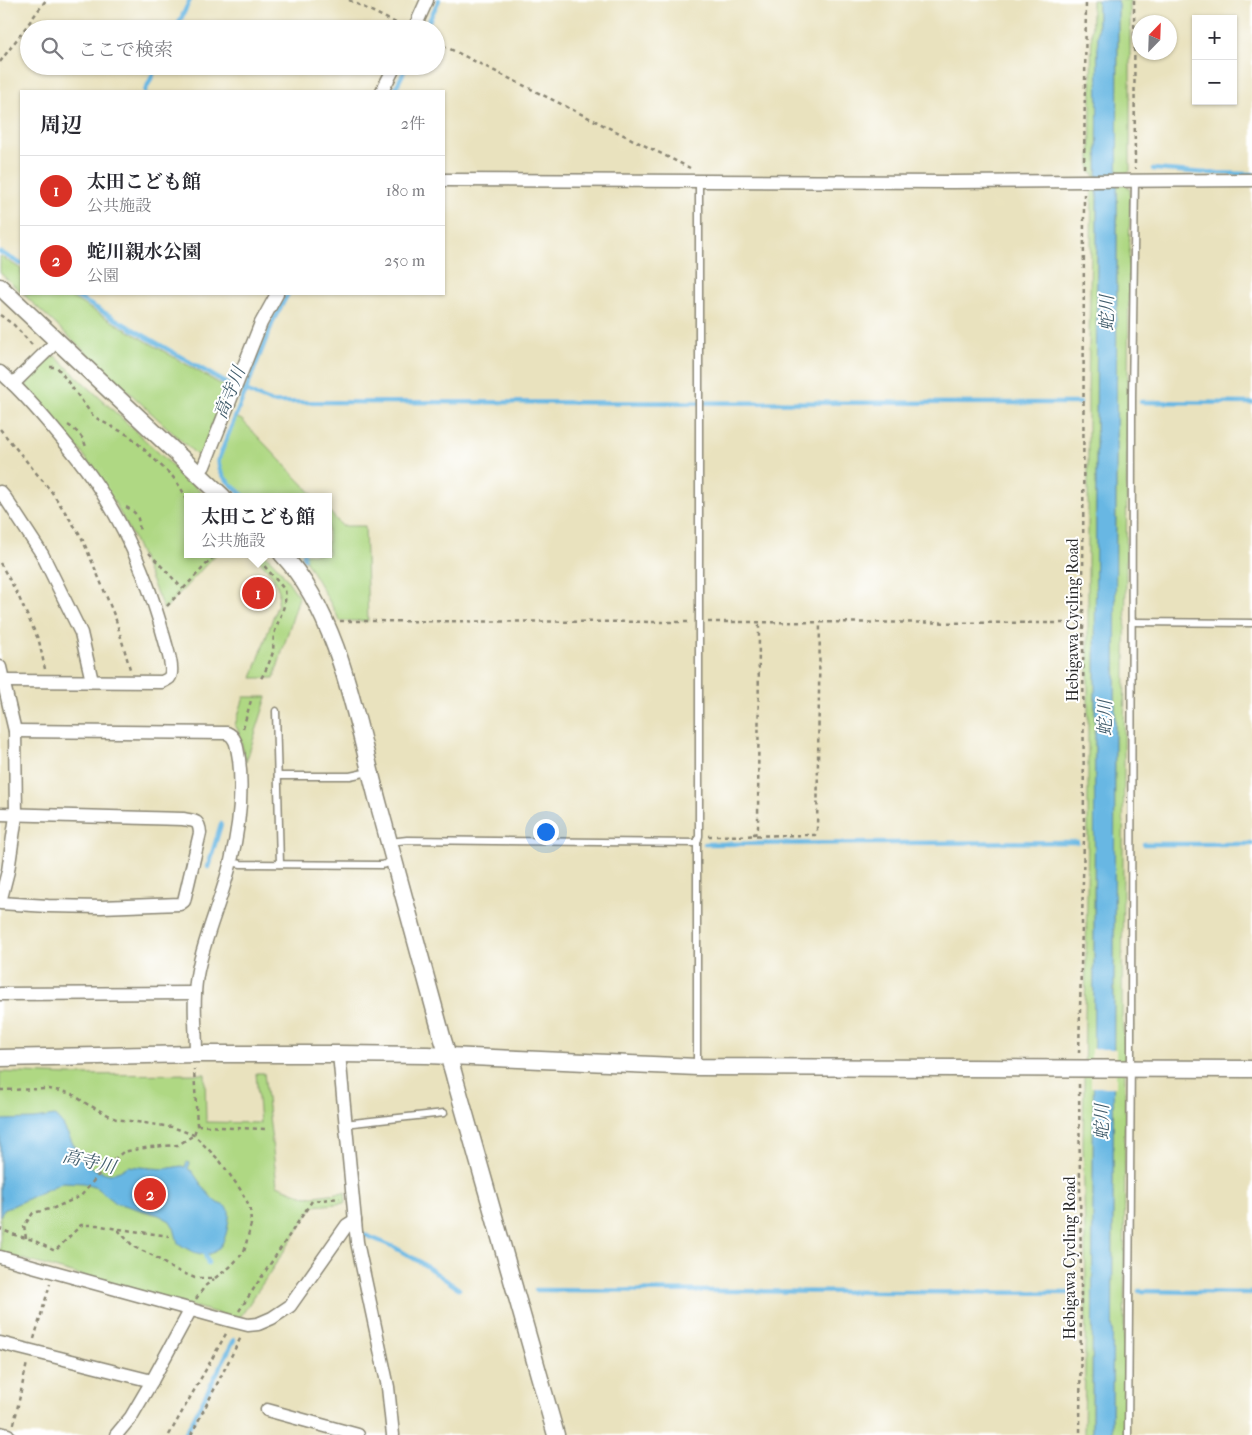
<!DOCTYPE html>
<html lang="ja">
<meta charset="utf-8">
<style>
:root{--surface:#fff;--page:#f2f2f3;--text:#2b2b33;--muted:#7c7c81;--line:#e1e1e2;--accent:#d93025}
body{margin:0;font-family:"IM FELL French Canon","Noto Serif JP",serif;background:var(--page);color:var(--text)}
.controls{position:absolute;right:15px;top:15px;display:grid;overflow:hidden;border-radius:0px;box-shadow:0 1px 4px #0004}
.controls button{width:45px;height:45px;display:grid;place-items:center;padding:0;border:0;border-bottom:1px solid var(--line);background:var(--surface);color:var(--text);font:25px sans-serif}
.compass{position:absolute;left:1132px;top:15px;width:45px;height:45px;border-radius:50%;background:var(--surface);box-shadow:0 1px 4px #0004;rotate:23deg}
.you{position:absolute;left:545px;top:831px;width:18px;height:18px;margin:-12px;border:4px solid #fff;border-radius:50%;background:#1a73e8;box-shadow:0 0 0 8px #1a73e833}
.badge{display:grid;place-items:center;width:32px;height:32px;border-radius:50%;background:var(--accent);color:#fff;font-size:16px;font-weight:700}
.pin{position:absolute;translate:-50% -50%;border:2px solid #fff;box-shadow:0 1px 5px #0006}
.popup{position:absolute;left:184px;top:493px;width:148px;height:65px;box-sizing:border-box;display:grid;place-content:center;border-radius:0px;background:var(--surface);filter:drop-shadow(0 1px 4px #0005);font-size:16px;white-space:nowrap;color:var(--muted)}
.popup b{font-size:19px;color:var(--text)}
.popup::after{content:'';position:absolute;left:50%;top:100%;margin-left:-10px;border:10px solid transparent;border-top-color:var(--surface)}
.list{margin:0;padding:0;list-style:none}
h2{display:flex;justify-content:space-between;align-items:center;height:65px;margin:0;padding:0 20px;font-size:21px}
h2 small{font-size:16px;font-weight:400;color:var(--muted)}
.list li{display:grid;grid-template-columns:32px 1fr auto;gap:15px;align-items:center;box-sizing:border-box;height:70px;padding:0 20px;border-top:1px solid var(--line)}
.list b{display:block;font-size:19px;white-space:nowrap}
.list p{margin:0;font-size:16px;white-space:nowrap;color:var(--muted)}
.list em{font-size:16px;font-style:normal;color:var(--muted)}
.icon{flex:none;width:28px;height:28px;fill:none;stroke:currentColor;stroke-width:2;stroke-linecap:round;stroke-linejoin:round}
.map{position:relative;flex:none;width:1252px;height:1435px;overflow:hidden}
.search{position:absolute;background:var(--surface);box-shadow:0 1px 4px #0004;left:20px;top:20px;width:425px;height:55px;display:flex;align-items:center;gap:12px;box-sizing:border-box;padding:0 18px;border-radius:28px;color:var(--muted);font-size:19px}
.panel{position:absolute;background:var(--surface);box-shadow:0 1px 4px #0004;left:20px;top:90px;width:425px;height:205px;border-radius:0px}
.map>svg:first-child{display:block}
.green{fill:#afd883;stroke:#6d8257}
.water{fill:#68b7e3;stroke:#4a7187}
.pier{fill:#e9e2be}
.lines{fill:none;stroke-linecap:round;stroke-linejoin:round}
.stream{stroke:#68b7e3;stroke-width:4.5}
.service-casing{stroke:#8a8674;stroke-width:9}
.minor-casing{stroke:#8a8674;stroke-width:15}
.tertiary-casing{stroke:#8a8674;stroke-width:19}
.path{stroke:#8a8674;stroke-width:2.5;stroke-dasharray:4 4;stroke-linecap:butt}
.service{stroke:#fff;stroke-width:6}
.minor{stroke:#fff;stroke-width:12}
.tertiary{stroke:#fff;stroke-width:16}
.labels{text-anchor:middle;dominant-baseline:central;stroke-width:4;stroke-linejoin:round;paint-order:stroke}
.street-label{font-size:16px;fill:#2b2b2b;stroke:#fff}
.water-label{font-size:18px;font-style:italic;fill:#405c6b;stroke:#fff}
</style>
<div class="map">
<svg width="1252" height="1435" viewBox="0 0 1252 1435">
<rect width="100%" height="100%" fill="#fff"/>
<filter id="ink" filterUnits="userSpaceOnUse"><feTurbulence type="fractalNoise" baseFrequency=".02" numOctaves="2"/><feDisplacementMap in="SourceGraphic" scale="10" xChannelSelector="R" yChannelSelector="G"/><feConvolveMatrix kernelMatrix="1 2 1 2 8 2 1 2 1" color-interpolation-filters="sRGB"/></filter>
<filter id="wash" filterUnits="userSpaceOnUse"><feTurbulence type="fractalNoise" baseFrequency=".0096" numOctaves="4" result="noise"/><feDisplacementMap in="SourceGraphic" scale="20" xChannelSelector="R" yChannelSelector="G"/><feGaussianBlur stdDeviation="1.12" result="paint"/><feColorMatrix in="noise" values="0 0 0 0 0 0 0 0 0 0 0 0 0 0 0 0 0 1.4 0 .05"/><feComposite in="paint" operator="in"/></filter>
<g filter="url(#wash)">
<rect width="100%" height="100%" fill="#e9e2be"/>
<!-- green -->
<g class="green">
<polygon points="1092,0 1098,0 1092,1435 1084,1435 1086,1289 1083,1144 1088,832 1088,396 1092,189 1095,188 1094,173 1090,173"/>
<polygon points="1118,0 1130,0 1130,171 1127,174 1128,188 1130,189 1123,852 1122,1018 1125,1049 1124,1435 1112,1435"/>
<polygon points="0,256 21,269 21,292 0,273"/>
<polygon points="23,294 65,294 227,388 200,458"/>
<polygon points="55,356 206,497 188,497 188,554 216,554 164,610 133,537 112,498 83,454 26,388 27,382 47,360"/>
<path d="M235,417L242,420L315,497H245C237,490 227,483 222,474C213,462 230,431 235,417Z"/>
<polygon points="328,510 342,526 365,526 368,621 340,621 327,597 306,561 304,554 328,554"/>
<polygon points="254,554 265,554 281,571 299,597 274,678 252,678 278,603 279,591 273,576"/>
<polygon points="244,697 267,697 246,762 238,730 235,725"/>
<polygon points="0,1072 70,1075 205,1074 206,1122 260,1123 256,1073 264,1073 277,1185 307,1197 345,1192 346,1203 314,1206 239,1319 0,1253"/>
</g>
<!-- water -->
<g class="water">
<polygon points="1098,0 1118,0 1112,1435 1092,1435"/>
<path d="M55,1116L63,1125L81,1159L89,1166L99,1171L110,1174L120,1171L128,1166L164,1169L181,1166L185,1167L187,1162L190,1163L188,1169L192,1171C199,1181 207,1194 216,1202C220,1205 227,1205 229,1211C230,1216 228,1224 227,1230C220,1261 200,1259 178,1243L174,1228L170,1221L159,1215L116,1203L95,1186L83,1183L63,1182L4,1210L0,1216V1120L34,1119Z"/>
</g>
<!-- pier -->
<rect class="pier" x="1091" y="1049" width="25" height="38"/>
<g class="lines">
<!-- stream -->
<g class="stream">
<polyline points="176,29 190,0"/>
<polyline points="425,29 439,0"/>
<polyline points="145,91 157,66"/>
<polyline points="394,91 407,66"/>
<polyline points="1153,169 1207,173 1252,174"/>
<polyline points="0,252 21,264"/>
<polyline points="72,294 226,383 272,402 1080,403"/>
<polyline points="1141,402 1252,403"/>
<path d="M245,497C233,486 216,475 219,458L274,319L288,294"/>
<polyline points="304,558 304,554"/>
<polyline points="705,844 1077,842"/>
<polyline points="1144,844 1252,844"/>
<polyline points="208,867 221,824"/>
<polyline points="363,1234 394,1247 420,1262 459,1289"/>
<polyline points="204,1251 208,1263"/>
<polyline points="536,1290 1071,1293"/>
<polyline points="1139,1291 1252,1293"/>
<polyline points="185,1435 234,1340"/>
</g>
</g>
</g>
<g filter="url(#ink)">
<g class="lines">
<!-- service casing -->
<g class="service-casing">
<g id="service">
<polyline points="1132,622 1252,623"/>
<polyline points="276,711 280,864"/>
<polyline points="278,776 350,776 369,772"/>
<polyline points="390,842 407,840 697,843"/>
<polyline points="231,862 241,864 381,865 394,862"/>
<polyline points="697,1067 697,843 699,836 699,181"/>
<polyline points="344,1124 444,1113"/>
<polyline points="1128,1435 1131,1053 1132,397 1135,180"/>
</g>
</g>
<!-- minor casing -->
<g class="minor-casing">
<g id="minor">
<polyline points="414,29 427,0"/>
<polyline points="382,91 395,66"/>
<polyline points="444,180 952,182 1252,180"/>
<path d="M0,372C19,388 36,408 52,427C69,447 85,466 99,488C129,534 151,588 165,641C167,649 175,671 169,678C168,679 164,681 162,682L4,681"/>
<polyline points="13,384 57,341"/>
<polyline points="199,473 204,466 261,323 277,294"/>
<polyline points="0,492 6,499 42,554 81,633 92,681"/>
<polyline points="0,667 15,731 16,816 8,871 0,902"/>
<path d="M15,731L227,733C237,737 237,749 239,759C243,793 239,828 231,861C222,898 206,933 198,970C192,998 196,1026 196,1054"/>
<path d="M0,814L183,819C195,821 199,820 200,833L184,901L180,904L101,907L48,906L0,903"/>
<polyline points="0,994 195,993"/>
<polyline points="339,1054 357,1242 388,1387 393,1435"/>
<polyline points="0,1257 232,1321 248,1325 258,1324 272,1318 290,1306 347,1225 355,1220"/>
<polyline points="0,1343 152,1381"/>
<polyline points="267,1410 358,1435"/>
<polyline points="0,1433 8,1435"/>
<polyline points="116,1435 131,1417 152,1381 191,1309"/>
</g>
</g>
<!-- tertiary casing -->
<g class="tertiary-casing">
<g id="tertiary">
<polyline points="0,287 223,497"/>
<path d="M282,554C342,617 358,732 381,813C400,885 420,957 440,1029C444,1046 451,1062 455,1079L556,1435"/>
<polyline points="0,1058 196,1054 339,1054 427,1055 697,1067 1252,1069"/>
</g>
</g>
<!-- path -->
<g class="path">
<polyline points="349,0 402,26"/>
<polyline points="1134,0 1135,169"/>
<polyline points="436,42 690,168"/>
<polyline points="0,62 46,0"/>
<polyline points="1084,168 1086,0"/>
<polyline points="0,315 14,325 34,347"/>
<polyline points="50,367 57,367 93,416 103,422 130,436 173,477 181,488 188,502"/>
<path d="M68,425C77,431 83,436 86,447"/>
<polyline points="0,429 51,491 81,536 99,578 116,620 130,669"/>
<path d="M126,507C140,514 138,519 140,533"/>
<polyline points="149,553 183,589"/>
<path d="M254,554L285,590C288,605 277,621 274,635C273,642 274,649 272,655C269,664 265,672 260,680"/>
<polyline points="0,563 16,591 39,641 45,669"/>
<polyline points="167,606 216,554"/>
<polyline points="340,621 690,622"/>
<polyline points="708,622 1082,623"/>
<polyline points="243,728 252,697"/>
<polyline points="753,834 755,834 758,828 759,622"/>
<polyline points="708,836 815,835 817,831 820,622"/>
<polyline points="1079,1053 1084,837 1083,623 1084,194"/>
<polyline points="1079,1084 1081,1287 1080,1435"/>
<polyline points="0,1090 49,1089 61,1091 72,1094 87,1104 116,1119 172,1127 194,1135 220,1161 240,1189 250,1207 251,1224 244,1252 230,1267 215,1278 195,1278 171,1268 154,1256 134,1247 117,1229 97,1225 81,1225 55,1251 33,1240 15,1235 0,1229"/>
<polyline points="197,1125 233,1128 265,1129"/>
<polyline points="119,1229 169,1236"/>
<polyline points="26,1238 24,1226 33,1213 54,1208 81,1196 104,1168 123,1152 150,1147 178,1145 194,1135 197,1125 194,1069"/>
<polyline points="196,1299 205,1286 214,1279"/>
<polyline points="239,1311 312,1201 340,1198"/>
<polyline points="34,1339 50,1284"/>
<polyline points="14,1424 27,1363"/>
<polyline points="169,1435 227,1332"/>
<polyline points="191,1435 241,1337"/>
</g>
<!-- service -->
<use href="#service" class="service"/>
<!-- minor -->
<use href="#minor" class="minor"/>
<!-- tertiary -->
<use href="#tertiary" class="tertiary"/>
</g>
</g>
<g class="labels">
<!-- street labels -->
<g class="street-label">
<text transform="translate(1072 620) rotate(-90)">Hebigawa Cycling Road</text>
<text transform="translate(1069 1258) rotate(-90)">Hebigawa Cycling Road</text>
</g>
<!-- water labels -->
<g class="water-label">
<text transform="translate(1107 313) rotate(-90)">蛇川</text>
<text transform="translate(230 393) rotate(-68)">高寺川</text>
<text transform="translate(1105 718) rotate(-90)">蛇川</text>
<text transform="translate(1102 1122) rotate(-90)">蛇川</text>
<text transform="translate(89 1162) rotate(13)">高寺川</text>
</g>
</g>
</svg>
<div class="controls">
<button>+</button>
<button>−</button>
</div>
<svg class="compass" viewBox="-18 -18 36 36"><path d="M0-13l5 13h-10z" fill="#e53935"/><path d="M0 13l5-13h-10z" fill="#7c7c81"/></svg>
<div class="you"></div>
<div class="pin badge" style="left:258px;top:593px">1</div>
<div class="popup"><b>太田こども館</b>公共施設</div>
<div class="pin badge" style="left:150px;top:1194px">2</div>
<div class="search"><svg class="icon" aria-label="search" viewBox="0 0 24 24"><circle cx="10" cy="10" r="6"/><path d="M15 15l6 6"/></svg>ここで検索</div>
<section class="panel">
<h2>周辺<small>2件</small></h2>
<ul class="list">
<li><span class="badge">1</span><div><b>太田こども館</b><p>公共施設</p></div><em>180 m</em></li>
<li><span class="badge">2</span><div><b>蛇川親水公園</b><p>公園</p></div><em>250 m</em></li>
</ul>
</section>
</div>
